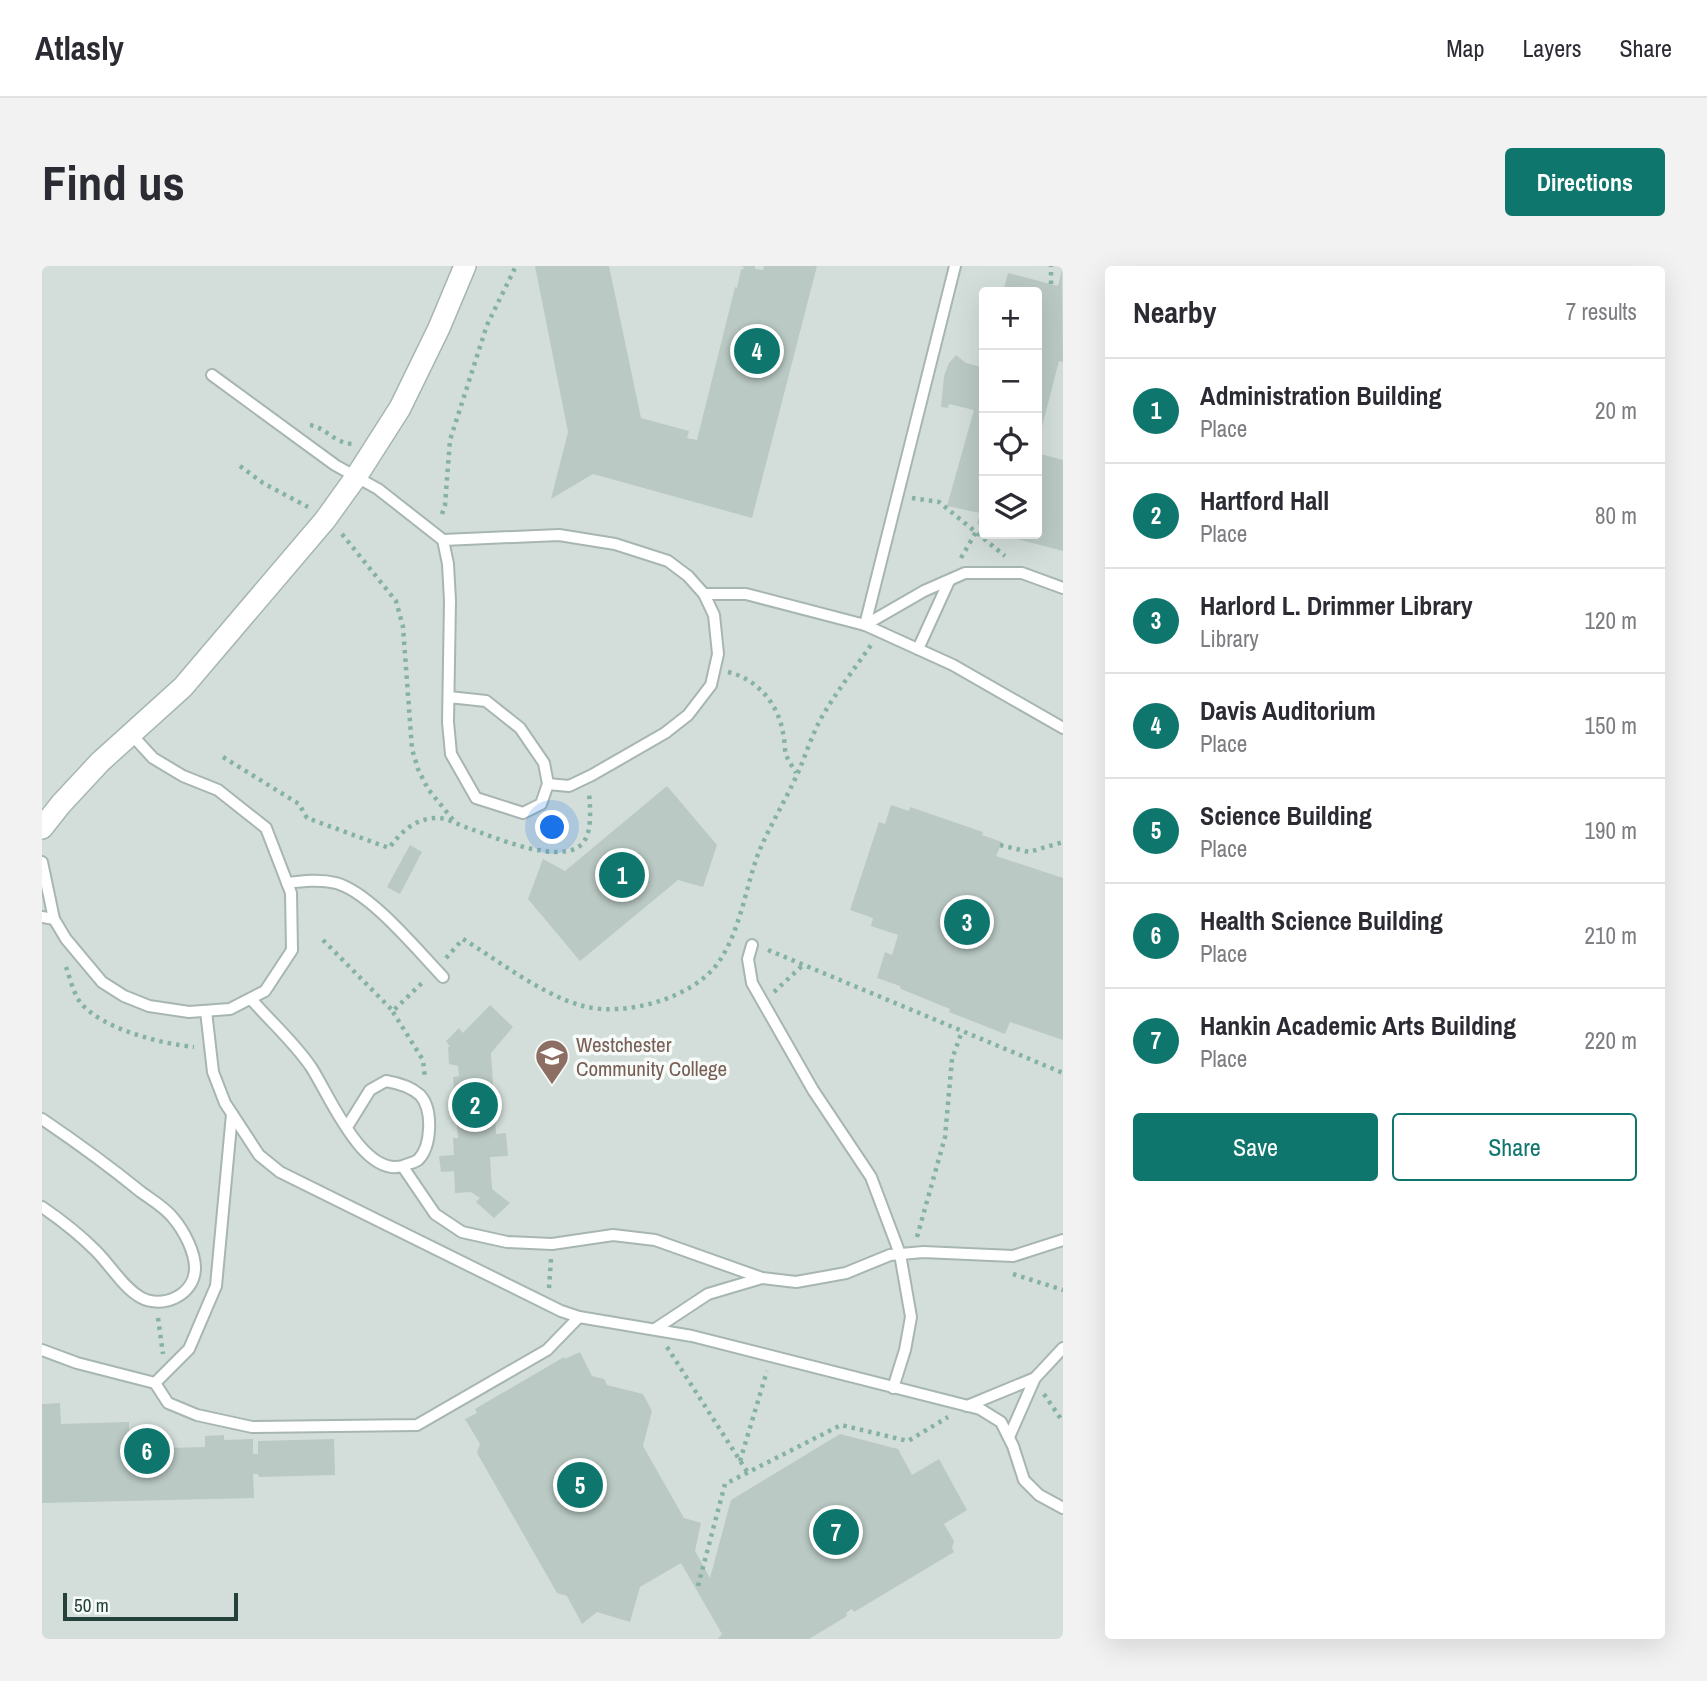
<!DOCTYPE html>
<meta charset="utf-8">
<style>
:root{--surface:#fff;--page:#f2f2f3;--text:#2b2b33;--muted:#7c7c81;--line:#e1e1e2;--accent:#0f766e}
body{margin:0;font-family:"Archivo Narrow",sans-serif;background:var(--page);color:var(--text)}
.controls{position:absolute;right:21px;top:21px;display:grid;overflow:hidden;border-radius:7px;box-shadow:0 7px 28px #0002}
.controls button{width:63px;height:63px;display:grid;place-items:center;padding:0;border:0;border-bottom:2px solid var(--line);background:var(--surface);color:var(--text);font:35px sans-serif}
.scale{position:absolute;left:21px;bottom:18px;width:175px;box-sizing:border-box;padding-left:7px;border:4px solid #24403a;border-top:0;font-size:19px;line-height:24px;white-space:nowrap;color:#24403a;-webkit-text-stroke:5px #f6faf8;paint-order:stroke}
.you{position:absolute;left:511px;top:562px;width:24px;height:24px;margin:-18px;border:5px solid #fff;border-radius:50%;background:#1a73e8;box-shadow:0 0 0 10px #1a73e833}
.badge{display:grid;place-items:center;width:46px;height:46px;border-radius:50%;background:var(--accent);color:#fff;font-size:23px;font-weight:700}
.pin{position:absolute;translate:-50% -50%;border:4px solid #fff;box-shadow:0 2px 7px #0006}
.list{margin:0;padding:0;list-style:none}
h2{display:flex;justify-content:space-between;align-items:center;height:91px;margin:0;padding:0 28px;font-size:30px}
h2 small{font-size:23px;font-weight:400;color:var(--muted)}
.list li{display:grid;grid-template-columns:46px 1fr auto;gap:21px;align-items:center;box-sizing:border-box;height:105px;padding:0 28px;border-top:2px solid var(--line)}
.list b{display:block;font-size:26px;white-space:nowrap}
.list p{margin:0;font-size:23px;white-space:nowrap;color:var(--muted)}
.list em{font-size:23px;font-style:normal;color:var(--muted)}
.actions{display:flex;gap:14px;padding:21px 28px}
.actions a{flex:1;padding:16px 0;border:2px solid var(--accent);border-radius:7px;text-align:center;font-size:24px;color:var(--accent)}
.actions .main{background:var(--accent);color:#fff}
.icon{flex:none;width:38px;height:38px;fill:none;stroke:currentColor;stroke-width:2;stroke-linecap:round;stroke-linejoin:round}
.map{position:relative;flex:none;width:1021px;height:1373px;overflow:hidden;border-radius:7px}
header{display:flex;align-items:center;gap:42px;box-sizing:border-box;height:98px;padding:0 35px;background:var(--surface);border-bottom:2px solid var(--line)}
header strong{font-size:33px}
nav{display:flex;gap:38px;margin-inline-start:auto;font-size:24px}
.intro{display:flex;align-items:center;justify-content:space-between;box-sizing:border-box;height:168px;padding:0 42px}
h1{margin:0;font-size:49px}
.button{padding:18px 32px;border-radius:7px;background:var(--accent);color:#fff;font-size:24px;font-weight:700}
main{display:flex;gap:42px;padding:0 42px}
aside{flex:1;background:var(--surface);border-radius:7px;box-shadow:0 7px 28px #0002}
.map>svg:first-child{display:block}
.built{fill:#d3deda;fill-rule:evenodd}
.building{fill:#bac9c4}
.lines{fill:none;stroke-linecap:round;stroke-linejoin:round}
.service-casing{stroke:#a7b6b2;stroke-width:14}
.minor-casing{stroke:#a7b6b2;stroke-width:24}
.path{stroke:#86b2a5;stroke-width:4.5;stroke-dasharray:3.5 5;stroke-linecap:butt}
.service{stroke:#fff;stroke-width:10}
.minor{stroke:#fff;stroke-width:21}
.labels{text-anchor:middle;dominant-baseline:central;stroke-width:7;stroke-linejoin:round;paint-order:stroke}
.education-label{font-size:21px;fill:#785e54;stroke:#f6faf8;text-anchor:start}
</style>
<header>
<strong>Atlasly</strong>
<nav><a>Map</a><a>Layers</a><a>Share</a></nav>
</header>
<div class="intro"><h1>Find us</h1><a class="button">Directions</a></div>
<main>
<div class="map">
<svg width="1021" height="1373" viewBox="0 0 1021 1373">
<rect width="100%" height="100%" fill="#e5eeeb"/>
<!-- built -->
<path class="built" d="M0,0H1021V1373H0ZM942,26H995V268H942Z"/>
<!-- building -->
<g class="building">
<polygon points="493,0 567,0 599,152 647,165 645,172 655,174 693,21 695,22 699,4 703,2 699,0 713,0 713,3 721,4 722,0 775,0 710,252 551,208 509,233 526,166"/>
<polygon points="1020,3 1021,96 1017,95 995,180 995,26 961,26 966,7 1016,20"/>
<polygon points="914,89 924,97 942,102 942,261 935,258 938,247 905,240 932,144 907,138 906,142 899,141 902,110 907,97"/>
<polygon points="995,187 1021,194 1021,285 959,269 995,268"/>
<polygon points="625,520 675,579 661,621 636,614 538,695 486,633 501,593 523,605"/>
<polygon points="849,539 867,545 868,541 941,566 940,569 960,576 954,590 1021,612 1021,774 968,756 963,768 907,746 908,743 859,723 858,720 835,712 843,686 850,689 856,669 829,660 831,652 808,644 837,556 843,558"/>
<polygon points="368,579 380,586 358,628 345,621"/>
<polygon points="448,739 471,761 449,787 454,868 464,867 466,890 448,891 450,923 468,937 452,952 434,936 438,932 429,926 413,927 412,905 399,906 397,890 412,889 411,872 416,872 411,811 417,810 416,800 407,798 406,781 408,781 404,775 417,762 421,767"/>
<polygon points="538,1086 550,1110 562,1113 565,1119 601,1128 610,1145 601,1180 642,1252 659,1257 653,1285 668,1312 689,1234 798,1168 856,1183 870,1209 897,1193 925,1244 902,1258 912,1275 910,1282 912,1286 812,1346 810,1343 804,1347 805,1350 767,1373 676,1373 680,1368 639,1297 598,1321 588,1356 555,1346 540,1358 525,1330 515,1327 435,1187 438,1178 423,1153 435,1147 433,1143 522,1091 523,1093"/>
<polygon points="18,1137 19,1158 87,1156 87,1183 163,1181 163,1170 182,1169 182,1174 211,1173 211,1188 216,1188 216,1175 292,1173 293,1209 217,1211 216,1208 211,1208 212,1232 0,1237 0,1138"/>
</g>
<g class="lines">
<!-- service casing -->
<g class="service-casing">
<g id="service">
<polyline points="170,109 293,199 336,223 401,274 406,298 408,335 406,456 409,488 434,532 481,547 499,538 506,518 502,497 478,462 444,435 407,431"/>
<polyline points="401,274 517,269 573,278 626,295 646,310 662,328 672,349 676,388 669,419 646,449 623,467 550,509 527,520 506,518"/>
<polyline points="662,328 704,328 823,359 911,399 1021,462"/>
<polyline points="823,359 913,0"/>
<polyline points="823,359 882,325 923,307 980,307 1021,322"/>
<polyline points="876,383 907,315"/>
<polyline points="0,596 12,653"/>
<path d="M245,617C261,615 278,613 294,617C328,626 376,685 401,711"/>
<polyline points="0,651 12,653 24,673 60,716 82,730 107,740 147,746 188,743 223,725 250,684 249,627 224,562 176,524 141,510 111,492 89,468"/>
<polyline points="710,679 706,693 710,717 771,824 829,911 858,988 869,1051 863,1084 851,1122"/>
<path d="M209,733C228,755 252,776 269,801C287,828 323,919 366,898C370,897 373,896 376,894C390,880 391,843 378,829C368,820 356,817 344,815L328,824L305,861"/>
<polyline points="164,745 171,806 183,837 217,889 238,906 519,1045 537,1051 650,1070 938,1143 959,1156 971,1180 982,1214 997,1229 1021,1242"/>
<path d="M0,853C34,876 67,900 99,926C110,934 124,942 132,953C142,965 153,986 153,1002C153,1029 120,1044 98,1031C81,1021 68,999 54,985C37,968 19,954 0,941"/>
<polyline points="361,901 393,948 420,966 465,976 510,978 571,969 613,974 720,1012 754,1016 804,1007 848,989 881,986 971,990 1021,974"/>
<polyline points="613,1063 666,1028 720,1012"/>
<polyline points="0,1084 35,1097 113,1117 147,1083 174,1020 190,848"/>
<polyline points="113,1117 126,1137 155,1149 210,1161 375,1159 505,1084 537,1051"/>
<polyline points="925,1140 993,1112"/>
<polyline points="967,1171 993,1112 1021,1082"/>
</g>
</g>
<!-- minor casing -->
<g class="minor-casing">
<polyline id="minor" points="0,562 19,538 58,496 141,421 283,254 314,211 358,142 397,62 423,0"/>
</g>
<!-- path -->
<g class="path">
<polyline points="1009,18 1009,0"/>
<path d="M268,159C284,162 291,176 310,178"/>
<polyline points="198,200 221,217 266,241"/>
<polyline points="870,232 897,236 963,290"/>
<polyline points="400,248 403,239 408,174 445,59 474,0"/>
<polyline points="300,268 354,335 361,361 370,483 376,503 386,523 412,555"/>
<polyline points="919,292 934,266"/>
<path d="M686,406C715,413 736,437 741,467C743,473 742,482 744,488C746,495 751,501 754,507"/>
<path d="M181,491L257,538L265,552L347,582C360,565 373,552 396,552C405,552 417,559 426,562C452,571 518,600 540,578C551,566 548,541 547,526"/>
<polyline points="958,579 987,586 1021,576"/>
<polyline points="281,674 351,745 383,714"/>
<polyline points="726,684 1021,807"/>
<path d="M404,692L421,673C457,695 500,729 541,740C582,751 650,733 676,697C698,666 703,624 716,588C728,559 745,532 758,502C765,485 771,466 781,449C795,425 813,402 829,379"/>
<path d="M24,701C28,712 31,726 38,736C59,763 120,778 152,781"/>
<polyline points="732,726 761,699"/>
<polyline points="351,746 381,794 383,812"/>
<polyline points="875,971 903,871 910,793 920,765"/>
<polyline points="971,1008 1021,1024"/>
<polyline points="507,1022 509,993"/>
<polyline points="116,1052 121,1088"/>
<polyline points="625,1081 706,1207"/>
<polyline points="1002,1128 1021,1156"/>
<polyline points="698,1195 725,1105"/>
<polyline points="656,1320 683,1218 799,1159 866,1175 906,1151"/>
</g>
<!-- service -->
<use href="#service" class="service"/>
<!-- minor -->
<use href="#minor" class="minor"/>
</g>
<!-- icons -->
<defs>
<g id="university-pin" transform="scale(1.75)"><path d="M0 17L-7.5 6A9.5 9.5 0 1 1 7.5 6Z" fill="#8d6e63" stroke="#f6faf8"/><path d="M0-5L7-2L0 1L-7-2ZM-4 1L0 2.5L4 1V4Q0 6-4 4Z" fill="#fff"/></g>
</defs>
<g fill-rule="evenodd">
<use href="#university-pin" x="510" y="790"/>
</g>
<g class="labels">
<!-- education labels -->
<g class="education-label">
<text x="534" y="778">Westchester<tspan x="534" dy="24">Community College</tspan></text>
</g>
</g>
</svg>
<div class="controls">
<button>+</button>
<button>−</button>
<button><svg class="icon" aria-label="locate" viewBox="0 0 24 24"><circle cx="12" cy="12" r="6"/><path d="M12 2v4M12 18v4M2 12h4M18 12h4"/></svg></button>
<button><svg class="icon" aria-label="layers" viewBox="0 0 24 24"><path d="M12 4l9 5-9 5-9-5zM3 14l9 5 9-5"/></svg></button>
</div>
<div class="scale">50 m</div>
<div class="you"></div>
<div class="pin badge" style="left:580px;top:609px">1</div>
<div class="pin badge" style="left:433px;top:839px">2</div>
<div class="pin badge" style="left:925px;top:656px">3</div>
<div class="pin badge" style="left:715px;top:85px">4</div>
<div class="pin badge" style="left:538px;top:1219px">5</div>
<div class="pin badge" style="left:105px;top:1185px">6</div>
<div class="pin badge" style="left:794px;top:1266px">7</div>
</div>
<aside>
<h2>Nearby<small>7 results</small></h2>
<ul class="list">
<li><span class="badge">1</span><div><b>Administration Building</b><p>Place</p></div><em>20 m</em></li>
<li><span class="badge">2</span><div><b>Hartford Hall</b><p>Place</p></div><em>80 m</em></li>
<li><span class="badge">3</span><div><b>Harlord L. Drimmer Library</b><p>Library</p></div><em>120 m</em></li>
<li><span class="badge">4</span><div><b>Davis Auditorium</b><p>Place</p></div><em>150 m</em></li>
<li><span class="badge">5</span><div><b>Science Building</b><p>Place</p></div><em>190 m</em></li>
<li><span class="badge">6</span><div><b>Health Science Building</b><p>Place</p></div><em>210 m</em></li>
<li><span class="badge">7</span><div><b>Hankin Academic Arts Building</b><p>Place</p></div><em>220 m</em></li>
</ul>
<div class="actions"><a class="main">Save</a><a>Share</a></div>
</aside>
</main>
